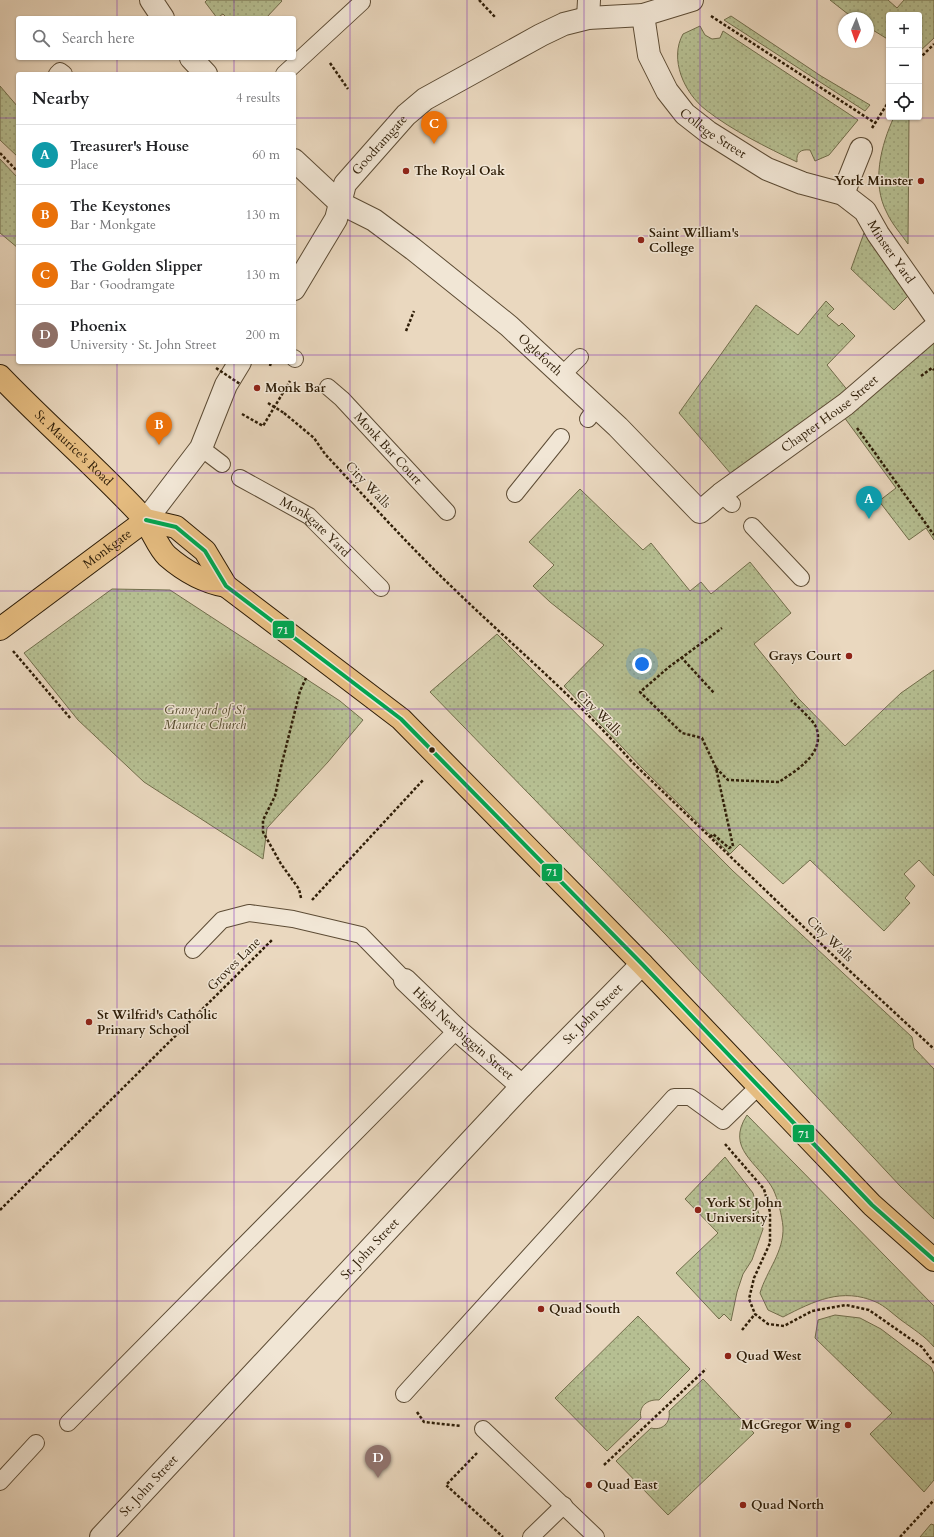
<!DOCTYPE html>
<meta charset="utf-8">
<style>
:root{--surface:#fff;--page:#f6f6f6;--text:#202124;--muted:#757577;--line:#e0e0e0;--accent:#8f2418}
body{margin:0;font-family:Cardo,serif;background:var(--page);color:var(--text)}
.controls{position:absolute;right:12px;top:12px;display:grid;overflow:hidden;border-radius:4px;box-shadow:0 1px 3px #0004}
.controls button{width:36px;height:36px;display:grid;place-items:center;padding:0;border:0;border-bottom:1px solid var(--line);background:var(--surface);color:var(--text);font:20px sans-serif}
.compass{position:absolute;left:838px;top:12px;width:36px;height:36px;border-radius:50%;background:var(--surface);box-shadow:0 1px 3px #0004;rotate:182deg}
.you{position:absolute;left:642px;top:664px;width:14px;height:14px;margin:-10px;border:3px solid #fff;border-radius:50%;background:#1a73e8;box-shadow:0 0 0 6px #1a73e833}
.badge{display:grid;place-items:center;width:26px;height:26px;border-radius:50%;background:var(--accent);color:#fff;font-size:13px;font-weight:700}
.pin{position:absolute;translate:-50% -33px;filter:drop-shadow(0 1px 2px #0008)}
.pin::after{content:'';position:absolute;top:21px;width:14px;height:12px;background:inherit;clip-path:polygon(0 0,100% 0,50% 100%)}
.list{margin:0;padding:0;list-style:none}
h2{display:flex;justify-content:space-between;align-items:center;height:52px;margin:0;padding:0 16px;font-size:17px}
h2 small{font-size:13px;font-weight:400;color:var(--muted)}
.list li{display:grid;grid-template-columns:26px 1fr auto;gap:12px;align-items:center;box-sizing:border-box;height:60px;padding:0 16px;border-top:1px solid var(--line)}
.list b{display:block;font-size:15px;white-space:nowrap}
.list p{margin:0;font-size:13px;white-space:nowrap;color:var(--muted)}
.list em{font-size:13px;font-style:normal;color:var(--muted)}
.icon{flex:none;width:22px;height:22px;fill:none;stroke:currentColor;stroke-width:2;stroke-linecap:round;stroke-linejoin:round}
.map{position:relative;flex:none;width:934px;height:1537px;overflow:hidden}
.search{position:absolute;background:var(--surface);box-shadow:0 1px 3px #0004;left:16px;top:16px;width:280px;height:44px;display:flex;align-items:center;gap:10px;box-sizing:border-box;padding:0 14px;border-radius:4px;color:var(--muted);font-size:15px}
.panel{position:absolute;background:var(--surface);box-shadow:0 1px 3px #0004;left:16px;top:72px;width:280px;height:292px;border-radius:4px}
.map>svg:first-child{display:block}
.green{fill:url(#green-dots);stroke:#726e4c}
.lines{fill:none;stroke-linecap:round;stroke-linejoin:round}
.service-casing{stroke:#5d4c35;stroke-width:18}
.pedestrian-casing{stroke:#5d4c35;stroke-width:24}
.minor-casing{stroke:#5d4c35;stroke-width:24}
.primary-casing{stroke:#2e1d07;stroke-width:24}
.path{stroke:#2e1d07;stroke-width:2.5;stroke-dasharray:3 2;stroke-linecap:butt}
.service{stroke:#f1e6d5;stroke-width:16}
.pedestrian{stroke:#f1e6d5;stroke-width:22}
.minor{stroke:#f1e6d5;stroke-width:22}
.primary{stroke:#e5bc80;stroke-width:22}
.path-bridge{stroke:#2e1d07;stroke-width:2.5;stroke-dasharray:3 2;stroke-linecap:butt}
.bus-1-casing{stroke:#f1e6d5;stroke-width:7}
.bus-1{stroke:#00a651;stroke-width:4}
.grid{fill:none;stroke:#7b2cbf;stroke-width:1;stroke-opacity:0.55}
.poi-dot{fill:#8f2418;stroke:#f1e6d5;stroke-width:1.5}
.bus-dot{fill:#2e1d07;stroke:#f1e6d5;stroke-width:1.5}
.labels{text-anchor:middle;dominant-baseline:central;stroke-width:3;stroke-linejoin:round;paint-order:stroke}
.street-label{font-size:13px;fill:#2e1d07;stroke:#f1e6d5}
.poi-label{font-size:13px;font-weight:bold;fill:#2e1d07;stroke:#f1e6d5;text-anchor:start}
.park-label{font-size:13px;font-style:italic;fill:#574e31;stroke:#f1e6d5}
.line-badge{stroke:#f1e6d5;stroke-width:1.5}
.badge-label{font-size:11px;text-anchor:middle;font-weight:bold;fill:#fff}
</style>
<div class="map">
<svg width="934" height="1537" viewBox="0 0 934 1537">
<defs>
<pattern id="green-dots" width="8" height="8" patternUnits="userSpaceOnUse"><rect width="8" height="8" fill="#b6bf92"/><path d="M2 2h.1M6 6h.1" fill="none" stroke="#9da47c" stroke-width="1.8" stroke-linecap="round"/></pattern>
</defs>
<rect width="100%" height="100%" fill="#ead8bf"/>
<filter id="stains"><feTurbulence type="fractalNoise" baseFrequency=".005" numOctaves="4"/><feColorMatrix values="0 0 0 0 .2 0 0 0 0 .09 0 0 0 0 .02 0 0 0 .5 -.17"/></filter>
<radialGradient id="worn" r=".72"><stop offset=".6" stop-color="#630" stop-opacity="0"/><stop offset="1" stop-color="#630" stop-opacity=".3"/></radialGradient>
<!-- green -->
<g class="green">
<polygon points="207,0 281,0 282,1 266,18 227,18 223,14 217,18 205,2"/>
<polygon points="830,0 888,0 897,8 904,0 934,0 934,38 919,52 919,15 889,15 889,40 868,27 868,18 853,18"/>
<polygon points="731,16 821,76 870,105 865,111 724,20"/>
<path d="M700,26L705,35L712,39L720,38L723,31L858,120L829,155L815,161L810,150C801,149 796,152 797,162C766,147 733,131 706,110C684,93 669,59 683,34Z"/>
<polygon points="0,86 18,107 18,157 0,140"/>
<path d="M894,117H909L908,244C901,234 892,224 887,213C871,183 881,145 894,117Z"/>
<polygon points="0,159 18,178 18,248 0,233"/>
<polygon points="864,233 910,294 894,310 851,269"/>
<polygon points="826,301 834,309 827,316 839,326 842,323 855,336 827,365 849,392 731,474 679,413 756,305 798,335"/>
<polygon points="934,343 934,540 926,528 909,540 879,501 896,488 844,417"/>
<polygon points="580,489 643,550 651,543 690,591 701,582 711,594 750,562 791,613 754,644 798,698 845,746 901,693 934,670 934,876 919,860 904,874 915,886 905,898 910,903 884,931 810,860 783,884 740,844 730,854 644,770 564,686 604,645 550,602 533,586 554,565 529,542"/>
<polygon points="112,589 170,590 340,701 363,720 328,762 267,828 263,859 144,782 78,720 24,653"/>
<polygon points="497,634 733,871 912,1037 914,1048 934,1069 934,1219 901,1187 666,935 430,692"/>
<path d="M747,1115L934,1306V1347C925,1336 913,1329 901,1320C893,1314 885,1306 876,1302C842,1287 814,1301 783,1317L768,1310L760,1293C767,1270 784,1252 783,1227C782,1216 778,1199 773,1189C758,1162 725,1149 747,1115Z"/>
<polygon points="725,1157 753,1193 763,1229 752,1260 743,1274 737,1292 731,1321 724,1314 719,1319 676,1273 718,1233 685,1199"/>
<polygon points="835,1315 860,1318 881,1329 931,1367 934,1374 934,1480 924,1492 870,1434 892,1413 815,1338 818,1320"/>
<path d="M638,1316L690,1369L659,1400C648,1399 638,1406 641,1418L607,1451L555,1398Z"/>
<path d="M703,1379L754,1433L668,1515L616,1461L651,1428C662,1431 671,1423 669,1411Z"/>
<polygon points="931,1524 934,1525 934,1537 920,1537"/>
</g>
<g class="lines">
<!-- service casing -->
<g class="service-casing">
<g id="service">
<polyline points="57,74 60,71 64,74"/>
<polyline points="284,74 362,2"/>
<polyline points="294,358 295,359"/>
<polyline points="562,375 580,357"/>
<path id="s1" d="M328,387L342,399L447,512"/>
<polyline points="588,419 597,407"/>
<polyline points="201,448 222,464"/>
<path id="s2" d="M240,478L309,516L381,588"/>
<polyline points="515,494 561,437"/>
<polyline points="721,494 732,504"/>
<polyline points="752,526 801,578"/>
<polyline points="193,950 222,920 249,913 293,919 361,935 405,980"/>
<polyline points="404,1394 674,1097 690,1097 723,1121 759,1086"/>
<polyline points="68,1423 457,1030"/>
<polyline points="483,1429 596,1537"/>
<polyline points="0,1482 36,1443"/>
<polyline points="531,1537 564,1505"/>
</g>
</g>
<!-- pedestrian casing -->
<g class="pedestrian-casing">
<polyline id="pedestrian" points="588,18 589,0"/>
</g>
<!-- minor casing -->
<g class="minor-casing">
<g id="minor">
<polyline points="151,0 163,18"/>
<path id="s3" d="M643,15L649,55L667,91L685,114L708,132L767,169L802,183L843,194L865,211L878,234L934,314"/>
<polyline points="191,58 206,74"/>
<path id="s4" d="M294,160L340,203L374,220L413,249L509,326L618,427L700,512L721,494L846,404L934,328"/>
<polyline points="843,194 861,149"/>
<path id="s5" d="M294,289L336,219L345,184L406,115L425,99L541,35L564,24L588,18L643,15L692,0"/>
<polyline points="146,520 201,448 226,385 240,362"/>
<path id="s6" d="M405,980L457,1030L522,1086"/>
<path id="s7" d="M101,1537L522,1086L642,964"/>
</g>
</g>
<!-- primary casing -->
<g class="primary-casing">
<g id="primary">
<path id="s8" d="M0,376C45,423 94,465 139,513C150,524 157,547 167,556C183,570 204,582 226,586"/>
<polyline points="146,520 176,527 205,551 226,586 401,719 642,964 872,1205 934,1260"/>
<path id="s9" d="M0,629L146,520"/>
</g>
</g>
<!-- path -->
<g class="path">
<polyline points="479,0 495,17"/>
<polyline points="711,16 875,123"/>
<polyline points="919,59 934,44"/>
<polyline points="330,63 348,89"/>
<polyline points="872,128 889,101"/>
<polyline points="0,153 18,172"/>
<polyline points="406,331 414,311"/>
<polyline points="270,366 271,362"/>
<polyline points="921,376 932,368 934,370"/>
<path d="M284,413L314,438L325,454C367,499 409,546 453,588C513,646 577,699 632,762L839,961L934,1049"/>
<polyline points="242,414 263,426 290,381"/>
<polyline points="857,428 934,535"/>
<polyline points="13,651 71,719"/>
<polyline points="681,657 714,693"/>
<path d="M716,768L728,780L779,782C797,770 826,753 816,727C813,720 797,706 791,700"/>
<polyline points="710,837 713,834 729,848 733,846 716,768 702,738 682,733 640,692 669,667 722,628"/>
<polyline points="301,898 299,889 281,864 263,832 263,820 275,796 281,767 300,691 306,678"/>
<polyline points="312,900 424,779"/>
<polyline points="725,1144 764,1189 770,1212 770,1243 754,1278 749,1299 755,1314 768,1324 784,1326 812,1311 846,1305 869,1310 922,1347 934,1363"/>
<polyline points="0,1210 273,939"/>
<polyline points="742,1330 755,1314"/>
<polyline points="417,1412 424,1422 461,1426"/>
<polyline points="477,1453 446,1485 503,1537"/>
<polyline points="604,1465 706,1369"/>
<polyline points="900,1537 934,1500"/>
</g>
<!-- service -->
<use href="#service" class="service"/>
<!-- pedestrian -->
<use href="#pedestrian" class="pedestrian"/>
<!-- minor -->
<use href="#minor" class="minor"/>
<!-- primary -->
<use href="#primary" class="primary"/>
<!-- path-bridge -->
<g class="path-bridge">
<polyline points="216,368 240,384"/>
<polyline points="268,403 284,413"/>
</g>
<!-- bus-1 casing -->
<g class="bus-1-casing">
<polyline id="bus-1" points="146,520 176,527 205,551 226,586 401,719 642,964 872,1205 934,1260"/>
</g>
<!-- bus-1 -->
<use href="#bus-1" class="bus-1"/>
</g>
<!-- grid -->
<path class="grid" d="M117,0V18M234,0V18M350,0V1537M467,0V1537M584,0V1537M700,0V1537M817,0V1537M117,58V74M234,58V74M0,118H18M294,118H934M0,236H18M294,236H934M0,355H18M294,355H934M117,362V1537M234,362V1537M0,473H934M0,591H934M0,709H934M0,828H934M0,946H934M0,1064H934M0,1182H934M0,1301H934M0,1419H934"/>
<!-- markers -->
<g class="poi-dot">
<circle cx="406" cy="171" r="4"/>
<circle cx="921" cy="181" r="4"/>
<circle cx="641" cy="240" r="4"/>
<circle cx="257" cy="388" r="4"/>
<circle cx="849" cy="656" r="4"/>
<circle cx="89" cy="1022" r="4"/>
<circle cx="698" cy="1210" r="4"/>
<circle cx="541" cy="1309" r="4"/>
<circle cx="728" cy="1356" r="4"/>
<circle cx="848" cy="1425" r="4"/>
<circle cx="589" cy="1485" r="4"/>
<circle cx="743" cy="1505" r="4"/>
</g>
<circle class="bus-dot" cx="432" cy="750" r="3.5"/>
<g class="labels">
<!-- street labels -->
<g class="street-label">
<text stroke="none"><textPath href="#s3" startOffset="144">College Street</textPath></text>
<text stroke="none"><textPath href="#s5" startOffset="170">Goodramgate</textPath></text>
<text stroke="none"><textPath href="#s3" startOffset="365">Minster Yard</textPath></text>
<text stroke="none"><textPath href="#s4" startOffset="315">Ogleforth</textPath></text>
<text stroke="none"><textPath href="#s4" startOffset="702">Chapter House Street</textPath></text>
<text stroke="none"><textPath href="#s8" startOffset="103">St. Maurice's Road</textPath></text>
<text stroke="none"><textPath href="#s1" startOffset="86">Monk Bar Court</textPath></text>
<text transform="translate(368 485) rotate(46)">City Walls</text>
<text stroke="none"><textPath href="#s2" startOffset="90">Monkgate Yard</textPath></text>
<text stroke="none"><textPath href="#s9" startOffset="134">Monkgate</textPath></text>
<text transform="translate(599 713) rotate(45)">City Walls</text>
<text transform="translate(830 939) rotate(44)">City Walls</text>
<text transform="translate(234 964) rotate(-45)">Groves Lane</text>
<text stroke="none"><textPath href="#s7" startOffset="718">St. John Street</textPath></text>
<text stroke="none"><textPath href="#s6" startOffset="79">High Newbiggin Street</textPath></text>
<text stroke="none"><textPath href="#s7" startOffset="394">St. John Street</textPath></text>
<text stroke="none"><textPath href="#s7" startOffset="70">St. John Street</textPath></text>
</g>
<!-- poi labels -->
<g class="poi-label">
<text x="414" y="171">The Royal Oak</text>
<text x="913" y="181" text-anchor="end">York Minster</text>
<text x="649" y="233">Saint William's<tspan x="649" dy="15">College</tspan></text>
<text x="265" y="388">Monk Bar</text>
<text x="841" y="656" text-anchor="end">Grays Court</text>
<text x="97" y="1015">St Wilfrid's Catholic<tspan x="97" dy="15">Primary School</tspan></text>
<text x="706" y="1203">York St John<tspan x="706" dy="15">University</tspan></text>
<text x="549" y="1309">Quad South</text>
<text x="736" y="1356">Quad West</text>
<text x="840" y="1425" text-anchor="end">McGregor Wing</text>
<text x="597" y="1485">Quad East</text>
<text x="751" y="1505">Quad North</text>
</g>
<!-- park labels -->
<g class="park-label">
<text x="205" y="710">Graveyard of St<tspan x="205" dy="15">Maurice Church</tspan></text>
</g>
</g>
<g class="line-badge">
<rect x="272" y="620" width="23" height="19" rx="4" fill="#00a651"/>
<rect x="541" y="863" width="22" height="19" rx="4" fill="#00a651"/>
<rect x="792" y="1124" width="23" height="19" rx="4" fill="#00a651"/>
</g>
<g class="badge-label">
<text x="283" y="634">71</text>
<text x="552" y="876">71</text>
<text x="804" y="1138">71</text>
</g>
<rect width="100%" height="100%" filter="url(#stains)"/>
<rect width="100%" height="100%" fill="url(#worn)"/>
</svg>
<div class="controls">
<button>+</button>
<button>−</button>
<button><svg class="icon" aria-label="locate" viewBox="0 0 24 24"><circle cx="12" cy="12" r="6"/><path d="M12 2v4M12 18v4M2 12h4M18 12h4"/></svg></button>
</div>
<svg class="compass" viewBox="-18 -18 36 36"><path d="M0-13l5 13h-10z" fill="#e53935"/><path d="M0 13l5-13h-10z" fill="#757577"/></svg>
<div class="you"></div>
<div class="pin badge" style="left:869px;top:519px;background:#0f9aa8">A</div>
<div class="pin badge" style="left:159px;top:445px;background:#e8710a">B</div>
<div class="pin badge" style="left:434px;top:144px;background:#e8710a">C</div>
<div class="pin badge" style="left:378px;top:1478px;background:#8d6e63">D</div>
<div class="search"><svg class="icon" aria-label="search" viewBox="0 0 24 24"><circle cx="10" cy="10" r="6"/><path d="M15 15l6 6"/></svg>Search here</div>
<section class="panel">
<h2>Nearby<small>4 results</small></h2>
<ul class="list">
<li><span class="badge" style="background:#0f9aa8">A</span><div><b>Treasurer's House</b><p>Place</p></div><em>60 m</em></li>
<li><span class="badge" style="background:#e8710a">B</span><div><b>The Keystones</b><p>Bar · Monkgate</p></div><em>130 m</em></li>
<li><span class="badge" style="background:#e8710a">C</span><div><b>The Golden Slipper</b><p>Bar · Goodramgate</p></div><em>130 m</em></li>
<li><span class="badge" style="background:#8d6e63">D</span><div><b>Phoenix</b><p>University · St. John Street</p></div><em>200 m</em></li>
</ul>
</section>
</div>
